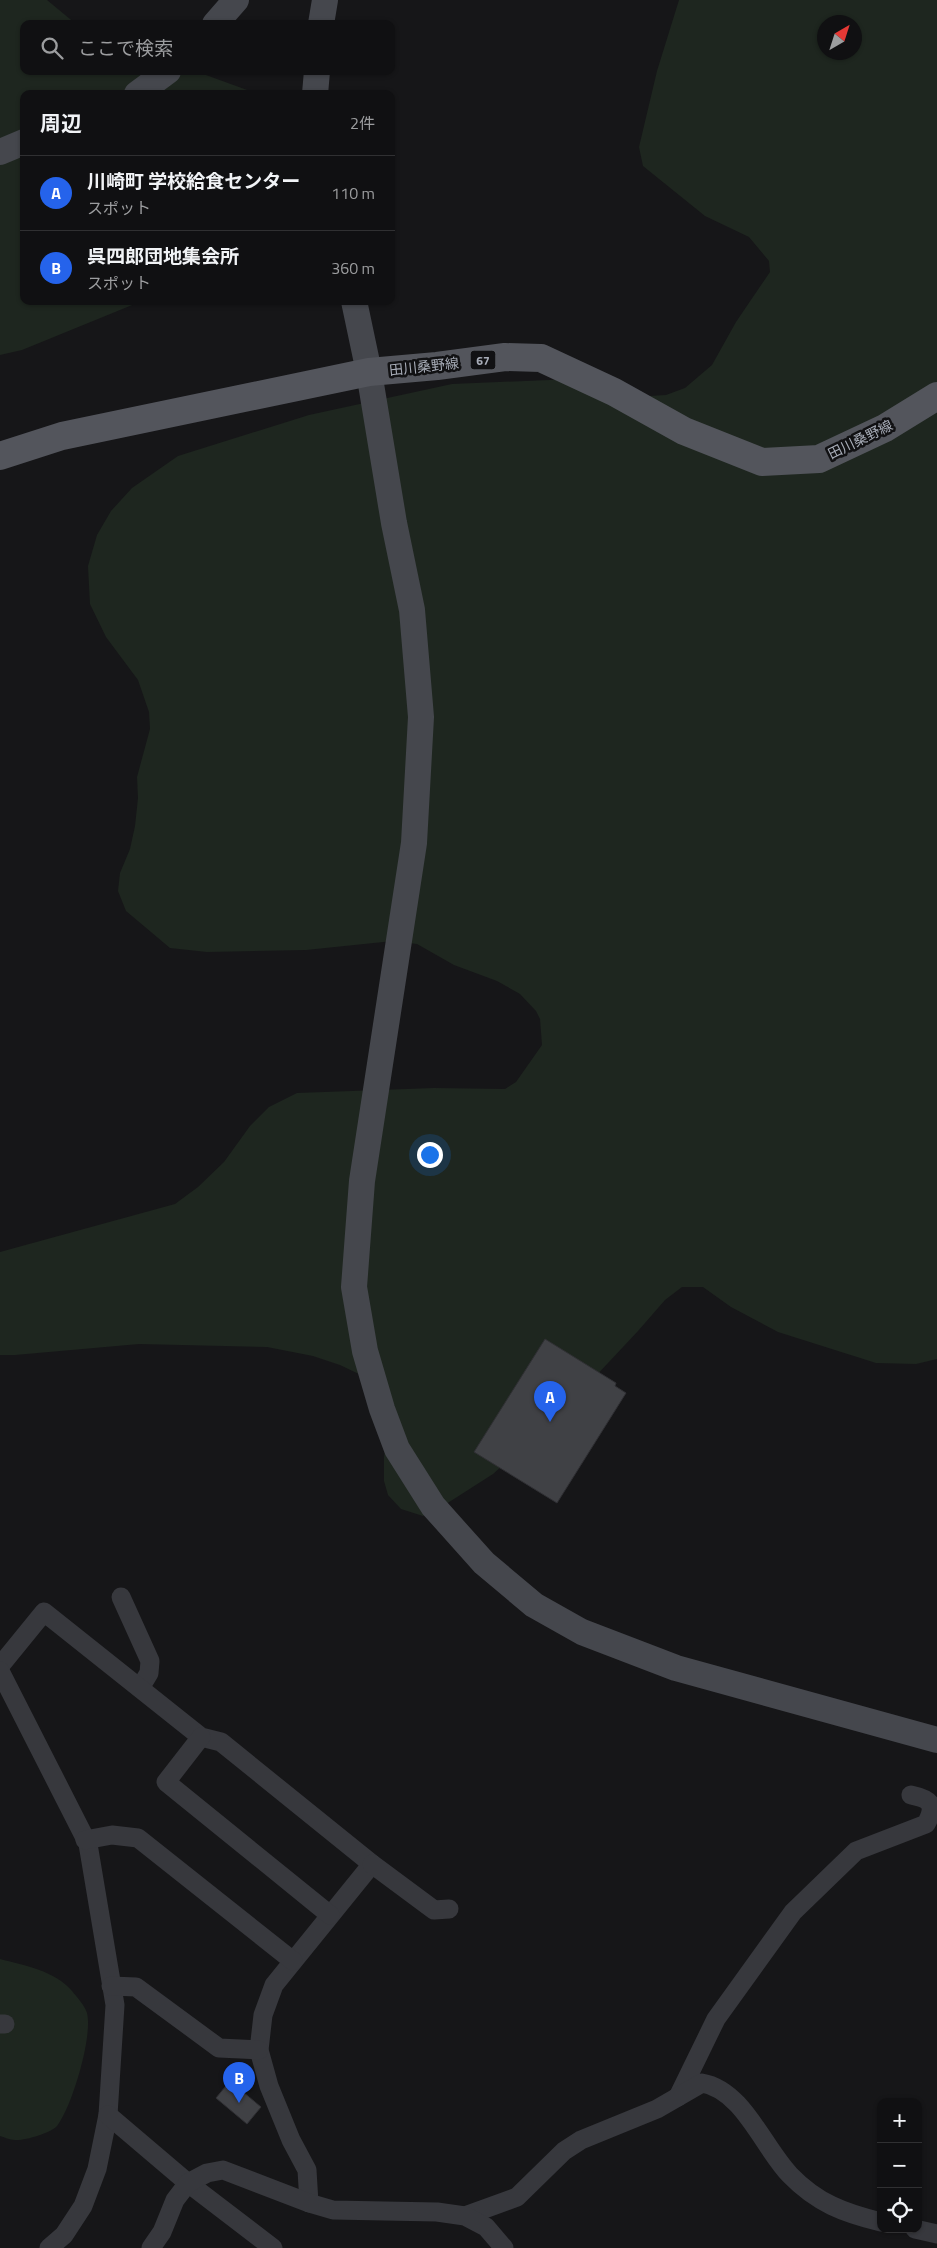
<!DOCTYPE html>
<html lang="ja">
<meta charset="utf-8">
<style>
:root{--surface:#101012;--page:#19191b;--text:#f1f3f6;--muted:#9c9d9f;--line:#303032;--accent:#2563eb}
body{margin:0;font-family:"Titillium Web","Noto Sans JP",sans-serif;background:var(--page);color:var(--text)}
.controls{position:absolute;right:15px;bottom:15px;display:grid;overflow:hidden;border-radius:10px;box-shadow:0 1px 4px #0004}
.controls button{width:45px;height:45px;display:grid;place-items:center;padding:0;border:0;border-bottom:1px solid var(--line);background:var(--surface);color:var(--text);font:25px sans-serif}
.compass{position:absolute;left:817px;top:15px;width:45px;height:45px;border-radius:50%;background:var(--surface);box-shadow:0 1px 4px #0004;rotate:39deg}
.you{position:absolute;left:429px;top:1154px;width:18px;height:18px;margin:-12px;border:4px solid #fff;border-radius:50%;background:#1a73e8;box-shadow:0 0 0 8px #1a73e833}
.badge{display:grid;place-items:center;width:32px;height:32px;border-radius:50%;background:var(--accent);color:#fff;font-size:16px;font-weight:700}
.pin{position:absolute;translate:-50% -41px;filter:drop-shadow(0 1px 2px #0008)}
.pin::after{content:'';position:absolute;top:26px;width:18px;height:15px;background:inherit;clip-path:polygon(0 0,100% 0,50% 100%)}
.list{margin:0;padding:0;list-style:none}
h2{display:flex;justify-content:space-between;align-items:center;height:65px;margin:0;padding:0 20px;font-size:21px}
h2 small{font-size:16px;font-weight:400;color:var(--muted)}
.list li{display:grid;grid-template-columns:32px 1fr auto;gap:15px;align-items:center;box-sizing:border-box;height:75px;padding:0 20px;border-top:1px solid var(--line)}
.list b{display:block;font-size:19px;white-space:nowrap}
.list p{margin:0;font-size:16px;white-space:nowrap;color:var(--muted)}
.list em{font-size:16px;font-style:normal;color:var(--muted)}
.icon{flex:none;width:28px;height:28px;fill:none;stroke:currentColor;stroke-width:2;stroke-linecap:round;stroke-linejoin:round}
.map{position:relative;flex:none;width:937px;height:2248px;overflow:hidden}
.search{position:absolute;background:var(--surface);box-shadow:0 1px 4px #0004;left:20px;top:20px;width:375px;height:55px;display:flex;align-items:center;gap:12px;box-sizing:border-box;padding:0 18px;border-radius:10px;color:var(--muted);font-size:19px}
.panel{position:absolute;background:var(--surface);box-shadow:0 1px 4px #0004;left:20px;top:90px;width:375px;height:215px;border-radius:10px}
.map>svg:first-child{display:block}
.green{fill:#1e261f;fill-rule:evenodd}
.building{fill:#404145;stroke:#303034}
.lines{fill:none;stroke-linecap:round;stroke-linejoin:round}
.street{stroke:#37383d;stroke-width:19}
.secondary{stroke:#45474d;stroke-width:26}
.primary{stroke:#53555c;stroke-width:28}
.labels{text-anchor:middle;dominant-baseline:central;stroke-width:5;stroke-linejoin:round;paint-order:stroke}
.shield{fill:#111113;stroke:#7b7e86;stroke-width:1}
.shield-label{font-size:12px;font-weight:bold;fill:#a8adb8}
.street-label{font-size:14px;fill:#a8adb8;stroke:#111113}
</style>
<div class="map">
<svg width="937" height="2248" viewBox="0 0 937 2248">
<rect width="100%" height="100%" fill="#161618"/>
<!-- green -->
<g class="green">
<polygon points="0,0 47,0 76,24 24,24 24,71 195,71 258,94 24,94 24,301 142,301 22,350 0,355"/>
<path d="M679,0H937V1359L916,1364L876,1363L778,1332L731,1307L703,1287H682L665,1300L638,1331L563,1411L493,1474L443,1506L423,1516L401,1509L388,1495L384,1481V1457L389,1427L363,1376L340,1365L313,1356L267,1347L139,1344L15,1355H0V1252L175,1204L198,1187L224,1162L250,1126L269,1107L297,1093L434,1088L505,1089L516,1082L542,1045L540,1019L536,1011L520,994L497,981L454,965L417,944L393,941L306,950L207,952L170,948L126,911L118,891L120,873L130,849L135,826L138,798L137,777L150,729L149,712L138,680L106,637L90,604L88,566L97,535L111,511L132,488L178,456L309,415L452,384L573,379L649,396L666,395L685,388L712,365L736,322L770,272L769,261L749,237L705,216L643,166L639,147L657,71ZM824,22H854V52H824Z"/>
<path d="M0,1959C23,1965 56,1971 72,1991C77,1997 85,2006 87,2013C93,2036 72,2107 57,2126C51,2133 24,2141 15,2140C10,2140 4,2137 0,2136Z"/>
</g>
<!-- building -->
<g class="building">
<polygon points="545,1339 616,1383 615,1386 626,1393 557,1503 474,1452"/>
<polygon points="230,2081 261,2107 247,2124 216,2098"/>
</g>
<g class="lines">
<!-- street -->
<g class="street">
<polyline points="121,1597 150,1661 149,1673 140,1688"/>
<polyline points="0,1666 44,1612 201,1737 221,1742 372,1864 274,1985 263,2015 259,2050 269,2086 291,2140 307,2170 309,2203"/>
<polyline points="0,1671 88,1844 115,2005 108,2115 97,2169 83,2206 64,2235 49,2248"/>
<polyline points="201,1737 166,1782 330,1915"/>
<polyline points="85,1840 112,1835 138,1838 293,1961"/>
<polyline points="372,1864 434,1910 449,1909"/>
<polyline points="111,1986 136,1987 219,2048 259,2050"/>
<polyline points="0,2024 5,2024"/>
<path d="M678,2097L716,2019L793,1912L856,1851L926,1824C937,1804 930,1799 911,1795"/>
<polyline points="108,2115 188,2183 273,2248"/>
<path d="M465,2216L517,2197L564,2151L581,2140L657,2109L702,2083C743,2090 763,2147 790,2175C817,2203 844,2213 881,2222"/>
<polyline points="915,2229 937,2234"/>
<polyline points="151,2248 162,2232 175,2200 188,2183 207,2173 223,2170 309,2203 333,2210 437,2212 465,2216 486,2227 504,2248"/>
</g>
<!-- secondary -->
<g class="secondary">
<polyline points="215,24 236,0"/>
<polyline points="321,24 325,0"/>
<polyline points="137,94 168,71"/>
<polyline points="315,94 317,71"/>
<polyline points="0,152 24,142"/>
<polyline points="354,301 369,372 394,523 412,610 421,717 414,843 362,1181 354,1287 365,1351 382,1409 397,1449 433,1506 484,1563 534,1605 582,1632 676,1668 937,1740"/>
</g>
<!-- primary -->
<polyline class="primary" points="0,456 62,436 369,372 437,366 505,357 541,358 614,392 684,431 762,462 819,459 885,428 937,396"/>
</g>
<g class="labels">
<!-- shield labels -->
<rect class="shield" x="470.5" y="350.5" width="25" height="19" rx="4"/>
<g class="shield-label">
<text x="483" y="360">67</text>
</g>
<!-- street labels -->
<g class="street-label">
<text transform="translate(424 366) rotate(-6)">田川桑野線</text>
<text transform="translate(860 439) rotate(-26)">田川桑野線</text>
</g>
</g>
</svg>
<div class="controls">
<button>+</button>
<button>−</button>
<button><svg class="icon" aria-label="locate" viewBox="0 0 24 24"><circle cx="12" cy="12" r="6"/><path d="M12 2v4M12 18v4M2 12h4M18 12h4"/></svg></button>
</div>
<svg class="compass" viewBox="-18 -18 36 36"><path d="M0-13l5 13h-10z" fill="#e53935"/><path d="M0 13l5-13h-10z" fill="#9c9d9f"/></svg>
<div class="you"></div>
<div class="pin badge" style="left:550px;top:1422px">A</div>
<div class="pin badge" style="left:239px;top:2103px">B</div>
<div class="search"><svg class="icon" aria-label="search" viewBox="0 0 24 24"><circle cx="10" cy="10" r="6"/><path d="M15 15l6 6"/></svg>ここで検索</div>
<section class="panel">
<h2>周辺<small>2件</small></h2>
<ul class="list">
<li><span class="badge">A</span><div><b>川崎町 学校給食センター</b><p>スポット</p></div><em>110 m</em></li>
<li><span class="badge">B</span><div><b>呉四郎団地集会所</b><p>スポット</p></div><em>360 m</em></li>
</ul>
</section>
</div>
